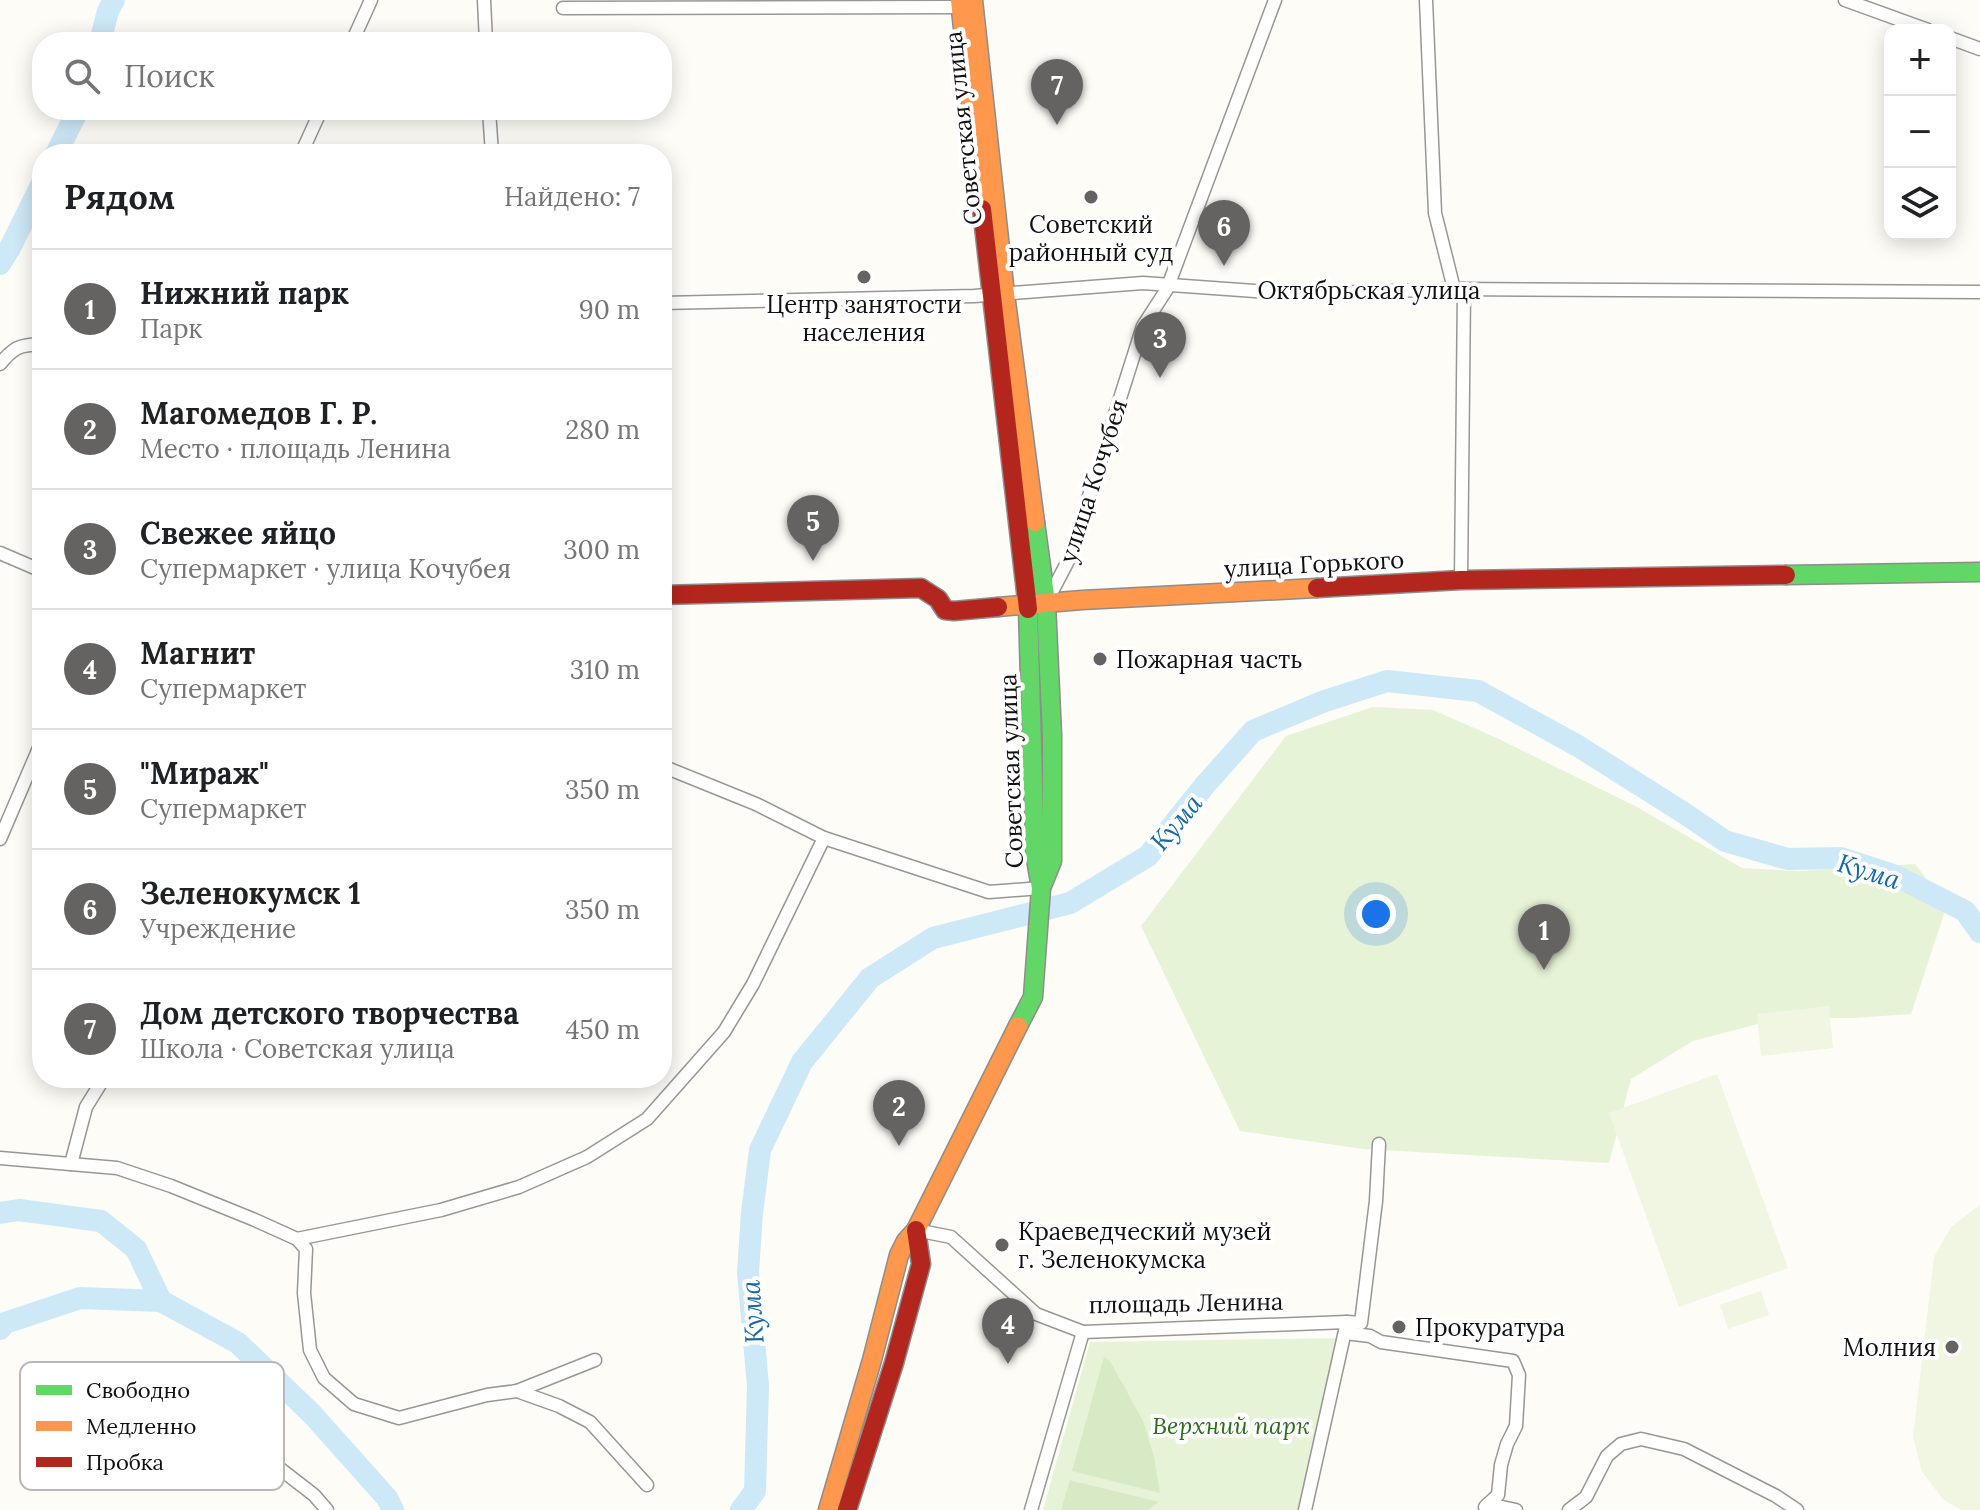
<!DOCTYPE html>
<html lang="ru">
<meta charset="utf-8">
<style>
:root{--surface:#fff;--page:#f6f6f6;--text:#202124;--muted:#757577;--line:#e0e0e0;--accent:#646362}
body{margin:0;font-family:Lora,serif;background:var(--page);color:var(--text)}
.controls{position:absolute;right:24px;top:24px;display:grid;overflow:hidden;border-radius:16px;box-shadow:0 4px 20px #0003}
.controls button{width:72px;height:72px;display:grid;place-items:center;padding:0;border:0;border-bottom:2px solid var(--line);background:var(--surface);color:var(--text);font:40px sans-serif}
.you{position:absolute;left:1376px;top:914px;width:28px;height:28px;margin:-20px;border:6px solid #fff;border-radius:50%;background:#1a73e8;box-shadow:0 0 0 12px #1a73e833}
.badge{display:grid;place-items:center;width:52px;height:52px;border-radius:50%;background:var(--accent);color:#fff;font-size:26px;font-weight:700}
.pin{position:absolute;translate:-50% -66px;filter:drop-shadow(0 2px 4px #0008)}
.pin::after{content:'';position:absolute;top:42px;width:28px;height:24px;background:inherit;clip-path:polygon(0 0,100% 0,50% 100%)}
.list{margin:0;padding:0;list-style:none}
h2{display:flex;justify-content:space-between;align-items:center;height:104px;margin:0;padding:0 32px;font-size:34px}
h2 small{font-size:26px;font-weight:400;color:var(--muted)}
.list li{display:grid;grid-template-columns:52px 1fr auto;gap:24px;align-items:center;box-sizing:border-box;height:120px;padding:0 32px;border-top:2px solid var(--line)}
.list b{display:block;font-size:30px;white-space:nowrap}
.list p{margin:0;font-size:26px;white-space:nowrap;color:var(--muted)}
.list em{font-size:26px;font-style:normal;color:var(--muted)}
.icon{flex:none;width:44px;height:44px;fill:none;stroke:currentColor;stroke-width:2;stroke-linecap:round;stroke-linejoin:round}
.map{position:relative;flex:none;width:1980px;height:1510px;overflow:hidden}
.search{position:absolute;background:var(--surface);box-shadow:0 4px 20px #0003;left:32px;top:32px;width:640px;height:88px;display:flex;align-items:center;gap:20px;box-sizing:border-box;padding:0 28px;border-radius:32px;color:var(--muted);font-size:30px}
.panel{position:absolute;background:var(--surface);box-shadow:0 4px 20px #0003;left:32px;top:144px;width:640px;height:944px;border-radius:32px}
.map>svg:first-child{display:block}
.green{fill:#e7f3d7}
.forest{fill:#d8eac5}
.pitch{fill:#f0f6e1}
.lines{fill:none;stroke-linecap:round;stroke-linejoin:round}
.river{stroke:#cde8f7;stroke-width:22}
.street-casing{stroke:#979795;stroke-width:15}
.fast-casing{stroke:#8e8d8b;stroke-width:21}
.slow-casing{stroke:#8e8d8b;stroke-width:21}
.jam-casing{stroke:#8e8d8b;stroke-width:21}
.street{stroke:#fffffe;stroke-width:12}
.fast{stroke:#63d668;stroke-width:18}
.slow{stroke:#ff974d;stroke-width:18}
.jam{stroke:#b3261e;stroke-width:18}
.poi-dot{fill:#646362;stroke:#fff;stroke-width:3}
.labels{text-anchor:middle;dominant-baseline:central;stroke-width:8;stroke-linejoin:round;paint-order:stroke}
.street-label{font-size:24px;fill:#111;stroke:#fff}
.poi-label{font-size:24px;fill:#111;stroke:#fff;text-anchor:start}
.park-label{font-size:24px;font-style:italic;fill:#2f6b1f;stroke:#fff}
.water-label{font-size:26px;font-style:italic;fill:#1768a6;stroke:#fff}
.key{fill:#fff;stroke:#b8b8b8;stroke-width:2}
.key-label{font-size:22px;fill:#111}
</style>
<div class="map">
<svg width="1980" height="1510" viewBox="0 0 1980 1510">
<rect width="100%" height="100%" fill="#fdfcf7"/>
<!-- green -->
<g class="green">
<polygon points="1373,707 1433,710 1497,738 1637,807 1742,868 1798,871 1915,864 1947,905 1911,1014 1854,1018 1781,1018 1693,1041 1631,1079 1609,1163 1363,1149 1240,1131 1141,926 1286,736"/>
<polygon points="1341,1338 1303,1510 1043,1510 1090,1342"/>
</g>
<!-- forest -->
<g class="forest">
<polygon points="1104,1357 1110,1361 1143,1421 1154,1457 1160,1493 1072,1471"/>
<polygon points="1070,1480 1073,1481 1159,1502 1148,1510 1061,1510"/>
</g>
<!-- pitch -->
<g class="pitch">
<polygon points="1829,1006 1833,1048 1761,1056 1757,1014"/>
<polygon points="1717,1074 1788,1268 1679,1307 1609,1113"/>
<polygon points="1980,1205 1980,1510 1961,1510 1944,1500 1922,1472 1913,1437 1934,1257 1951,1227"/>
<polygon points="1761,1291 1769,1315 1728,1329 1720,1305"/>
</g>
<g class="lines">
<!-- river -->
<g class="river">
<polyline points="100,42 108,11 114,0"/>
<polyline points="56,154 78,110"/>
<polyline points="0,264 10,248 42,183"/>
<polyline points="0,1213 19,1210 101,1221 136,1249 161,1301"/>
<polyline points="0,1329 5,1323 80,1298 161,1301 238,1343 312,1414 387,1498 393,1510"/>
<polyline points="741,1510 755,1491 758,1386 748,1272 752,1213 760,1150 802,1062 870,978 933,938 1070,903 1148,856 1205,785 1253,731 1322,702 1387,681 1478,691 1578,746 1684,813 1725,841 1788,859 1841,858 1896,876 1965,911 1980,932"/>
</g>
<!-- street casing -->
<g class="street-casing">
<g id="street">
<polyline points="484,0 486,42"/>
<polyline points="1426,0 1435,213 1454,289"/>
<polyline points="1845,0 1928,30"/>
<polyline points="563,8 960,7"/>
<polyline points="1950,38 1980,49"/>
<polyline points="352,42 371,0"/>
<polyline points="489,110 492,154"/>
<polyline points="301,154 321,110"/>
<polyline points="662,303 974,296 1143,283 1296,294 1454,289 1980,292"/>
<path d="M0,364C14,347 19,345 42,344"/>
<polyline points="0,553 42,571"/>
<polyline points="1461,580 1464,289"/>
<polyline points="1046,603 1069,559 1143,326 1167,289 1275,0"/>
<polyline points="662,766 756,804 824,838 989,892 1041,888"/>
<polyline points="0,839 42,741"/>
<polyline points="0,1158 117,1168 171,1186 255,1220 297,1239 306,1249 304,1293 310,1350 324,1378 354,1404 399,1418 487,1395 517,1391 559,1406 590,1422 647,1485"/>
<polyline points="71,1164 86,1107 104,1078"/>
<polyline points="916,1230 951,1237 1036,1314 1083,1332 1347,1322"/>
<polyline points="297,1239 441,1210 519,1187 587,1157 647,1119 724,1032 753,984 824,838"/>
<polyline points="1345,1333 1370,1336 1381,1342 1513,1361 1519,1375 1516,1426 1507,1444 1501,1465 1498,1495 1488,1504"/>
<polyline points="98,1389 168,1400 230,1430 314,1495 327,1510"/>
<polyline points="517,1391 595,1360"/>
<polyline points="1485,1507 1488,1504 1516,1510"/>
<polyline points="1031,1510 1083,1332"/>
<polyline points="1305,1510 1347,1322 1361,1323 1376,1201 1379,1144"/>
<polyline points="1569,1510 1586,1497 1607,1456 1621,1444 1641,1439 1684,1449 1776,1496 1797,1510"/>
</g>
</g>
<!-- fast casing -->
<g class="fast-casing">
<g id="fast">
<polyline points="1035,522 1046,603 1052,735 1052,861 1041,888"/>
<polyline points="1786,575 1980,572"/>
<polyline points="1018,1026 1033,997 1041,888 1035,853 1028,609"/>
</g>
</g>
<!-- slow casing -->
<g class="slow-casing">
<g id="slow">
<polyline points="960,0 982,209"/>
<polyline points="973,0 1005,294 1035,522"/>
<polyline points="998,607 1082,600 1317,588"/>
<polyline points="828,1510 872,1360 899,1255 906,1241 916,1230 1018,1026"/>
</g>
</g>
<!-- jam casing -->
<g class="jam-casing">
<g id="jam">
<polyline points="982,209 1028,609"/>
<polyline points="1317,588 1461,580 1786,575"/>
<polyline points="662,595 921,588 938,599 945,610 954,611 998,607"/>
<polyline points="847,1510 894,1363 921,1264 916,1230"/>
</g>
</g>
<!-- street -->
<use href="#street" class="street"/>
<!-- fast -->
<use href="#fast" class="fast"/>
<!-- slow -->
<use href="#slow" class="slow"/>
<!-- jam -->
<use href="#jam" class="jam"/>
</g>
<!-- markers -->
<g class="poi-dot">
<circle cx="1091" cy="197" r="8"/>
<circle cx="864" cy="277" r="8"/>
<circle cx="1100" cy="659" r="8"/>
<circle cx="1002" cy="1245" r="8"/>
<circle cx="1399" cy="1327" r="8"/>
<circle cx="1952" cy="1347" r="8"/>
</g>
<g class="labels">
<!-- street labels -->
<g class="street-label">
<text transform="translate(963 128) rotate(-96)">Советская улица</text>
<text x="1369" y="290">Октябрьская улица</text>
<text transform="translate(1093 481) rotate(-72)">улица Кочубея</text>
<text transform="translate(1314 564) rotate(-3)">улица Горького</text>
<text transform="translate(1011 771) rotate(-92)">Советская улица</text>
<text transform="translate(1186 1303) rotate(-1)">площадь Ленина</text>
</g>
<!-- poi labels -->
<g class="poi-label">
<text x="1091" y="224" text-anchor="middle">Советский<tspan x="1091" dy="28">районный суд</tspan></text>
<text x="864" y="304" text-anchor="middle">Центр занятости<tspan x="864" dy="28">населения</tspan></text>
<text x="1116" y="659">Пожарная часть</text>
<text x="1018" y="1231">Краеведческий музей<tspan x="1018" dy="28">г. Зеленокумска</tspan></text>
<text x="1415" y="1327">Прокуратура</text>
<text x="1936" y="1347" text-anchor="end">Молния</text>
</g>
<!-- park labels -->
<g class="park-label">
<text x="1231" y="1425">Верхний парк</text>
</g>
<!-- water labels -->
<g class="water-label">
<text transform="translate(1176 822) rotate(-50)">Кума</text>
<text transform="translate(1869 871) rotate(17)">Кума</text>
<text transform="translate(752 1312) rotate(-94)">Кума</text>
</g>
</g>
<!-- legend -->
<rect x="20" y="1362" width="264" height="128" rx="12" class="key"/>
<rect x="36" y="1385" width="36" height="10" fill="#63d668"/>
<rect x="36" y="1421" width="36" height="10" fill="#ff974d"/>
<rect x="36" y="1457" width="36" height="10" fill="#b3261e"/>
<g class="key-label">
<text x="86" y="1398">Свободно</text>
<text x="86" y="1434">Медленно</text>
<text x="86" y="1470">Пробка</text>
</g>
</svg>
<div class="controls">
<button>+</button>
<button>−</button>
<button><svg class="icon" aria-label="layers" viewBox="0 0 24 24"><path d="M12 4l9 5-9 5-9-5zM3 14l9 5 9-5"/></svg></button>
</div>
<div class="you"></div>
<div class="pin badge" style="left:1544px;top:970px">1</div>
<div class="pin badge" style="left:899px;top:1146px">2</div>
<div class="pin badge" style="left:1160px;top:378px">3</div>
<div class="pin badge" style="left:1008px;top:1364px">4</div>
<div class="pin badge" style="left:813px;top:561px">5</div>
<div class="pin badge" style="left:1224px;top:266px">6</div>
<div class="pin badge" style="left:1057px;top:125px">7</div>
<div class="search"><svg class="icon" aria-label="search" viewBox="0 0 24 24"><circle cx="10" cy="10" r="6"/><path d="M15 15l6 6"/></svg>Поиск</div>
<section class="panel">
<h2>Рядом<small>Найдено: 7</small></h2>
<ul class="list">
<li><span class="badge">1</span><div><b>Нижний парк</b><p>Парк</p></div><em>90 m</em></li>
<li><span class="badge">2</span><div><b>Магомедов Г. Р.</b><p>Место · площадь Ленина</p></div><em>280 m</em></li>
<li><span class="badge">3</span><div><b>Свежее яйцо</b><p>Супермаркет · улица Кочубея</p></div><em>300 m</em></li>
<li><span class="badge">4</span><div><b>Магнит</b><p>Супермаркет</p></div><em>310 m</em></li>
<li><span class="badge">5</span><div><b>&quot;Мираж&quot;</b><p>Супермаркет</p></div><em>350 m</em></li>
<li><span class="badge">6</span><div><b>Зеленокумск 1</b><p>Учреждение</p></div><em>350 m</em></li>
<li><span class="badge">7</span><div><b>Дом детского творчества</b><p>Школа · Советская улица</p></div><em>450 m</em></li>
</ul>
</section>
</div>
